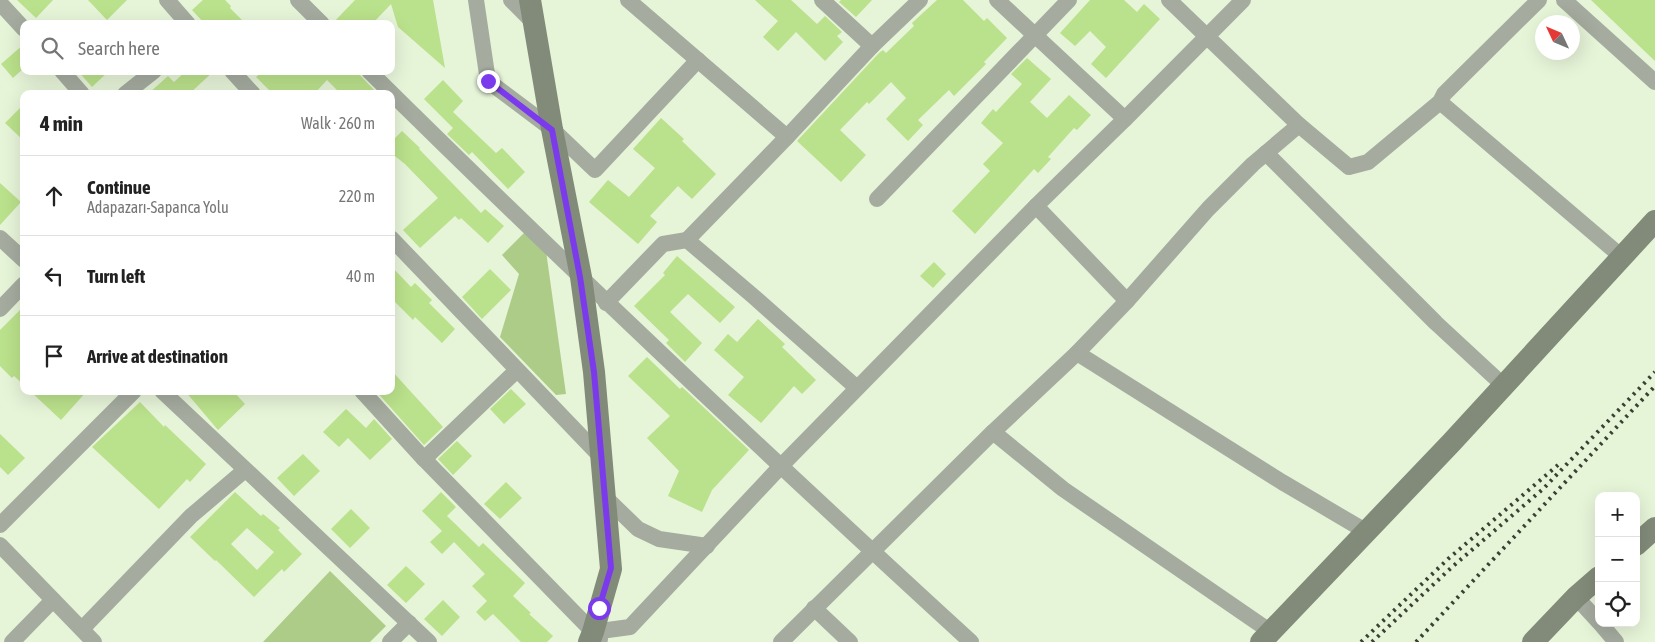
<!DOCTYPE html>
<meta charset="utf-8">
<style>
:root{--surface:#fff;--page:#f2f2f2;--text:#222;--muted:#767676;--line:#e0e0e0}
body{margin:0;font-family:"Asap Condensed",sans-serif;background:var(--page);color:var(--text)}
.controls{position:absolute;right:15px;bottom:15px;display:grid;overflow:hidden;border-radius:10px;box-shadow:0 5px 20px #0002}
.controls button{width:45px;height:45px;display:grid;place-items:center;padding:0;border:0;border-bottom:1px solid var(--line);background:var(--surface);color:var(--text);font:25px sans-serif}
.compass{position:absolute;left:1535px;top:15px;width:45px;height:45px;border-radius:50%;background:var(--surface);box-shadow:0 5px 20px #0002;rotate:314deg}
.stop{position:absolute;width:15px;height:15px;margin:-11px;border:4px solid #7c3aed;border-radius:50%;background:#fff}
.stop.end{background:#7c3aed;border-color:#fff;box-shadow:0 1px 5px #0008}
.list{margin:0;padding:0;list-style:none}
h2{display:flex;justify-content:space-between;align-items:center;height:65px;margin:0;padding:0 20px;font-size:21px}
h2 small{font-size:16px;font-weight:400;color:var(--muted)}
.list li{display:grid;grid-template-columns:32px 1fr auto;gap:15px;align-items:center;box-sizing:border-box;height:80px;padding:0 20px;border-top:1px solid var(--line)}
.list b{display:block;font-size:19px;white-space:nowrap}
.list p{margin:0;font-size:16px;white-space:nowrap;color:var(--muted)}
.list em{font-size:16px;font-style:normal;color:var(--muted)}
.icon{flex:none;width:28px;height:28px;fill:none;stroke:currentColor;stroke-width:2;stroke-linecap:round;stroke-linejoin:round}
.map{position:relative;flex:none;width:1655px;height:642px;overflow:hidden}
.search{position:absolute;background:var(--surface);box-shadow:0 5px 20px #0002;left:20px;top:20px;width:375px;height:55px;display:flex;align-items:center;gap:12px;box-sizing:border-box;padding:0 18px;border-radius:10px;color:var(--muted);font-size:19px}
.panel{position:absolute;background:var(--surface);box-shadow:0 5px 20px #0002;left:20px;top:90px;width:375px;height:305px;border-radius:10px}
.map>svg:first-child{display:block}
.green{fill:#accc87}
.building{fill:#bae18b;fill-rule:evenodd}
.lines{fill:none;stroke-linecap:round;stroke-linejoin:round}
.street{stroke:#a5ab9f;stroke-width:16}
.secondary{stroke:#828b79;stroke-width:22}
.rail{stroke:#3a4133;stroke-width:4;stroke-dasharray:2.5 5;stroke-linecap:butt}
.route{stroke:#7c3aed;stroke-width:6}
</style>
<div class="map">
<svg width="1655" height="642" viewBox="0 0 1655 642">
<rect width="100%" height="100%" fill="#e6f4d8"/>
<!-- green -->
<g class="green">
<polygon points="525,232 546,251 566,394 556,395 500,337 519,274 502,255"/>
<polygon points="330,571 386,626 370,642 263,642"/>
</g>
<!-- building -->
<g class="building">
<polygon points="17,0 53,0 36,18"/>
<polygon points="88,0 127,0 107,20"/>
<polygon points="203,0 225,0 231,6 230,8 246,24 205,24 192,10"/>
<polygon points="355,0 433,0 445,68 398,27 391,4 372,24 332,24"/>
<polygon points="755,0 791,0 817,24 825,16 842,32 837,36 843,42 825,61 796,32 778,51 763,37 778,21"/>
<polygon points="841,0 872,0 856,17 839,2"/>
<polygon points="937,0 963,0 984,21 987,18 1007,38 984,62 986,64 954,96 949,90 918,120 923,125 908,141 886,119 906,98 891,82 869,104 867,102 840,130 866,155 841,182 797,141 879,53 883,50 886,53 914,26 912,23"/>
<polygon points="1090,0 1124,0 1137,12 1144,4 1160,19 1106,78 1091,64 1106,47 1090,31 1075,46 1060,33"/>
<polygon points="1591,0 1655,0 1655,61"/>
<polygon points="24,44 24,68 13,78 1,64"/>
<polygon points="1027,58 1051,79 1030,102 1047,118 1069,95 1091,115 1077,130 1074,128 1048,157 1051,159 1038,173 1034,169 975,234 952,211 990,171 983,164 1003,143 981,123 993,109 996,112 1022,84 1011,74"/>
<polygon points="78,71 109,71 92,87"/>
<polygon points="186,71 214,71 189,94 148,94 168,76 174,82"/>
<polygon points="263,71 356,71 378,94 341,94 327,80 314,94 273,94 256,77"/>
<polygon points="443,80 463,101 453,112 496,153 502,148 525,172 508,189 472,152 469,155 447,134 453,128 424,99"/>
<polygon points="24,104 24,141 5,123"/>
<polygon points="661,118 684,139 682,141 716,174 692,199 678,186 650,216 657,222 638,244 589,202 608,180 629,197 655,168 633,149"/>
<polygon points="402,131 420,148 419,149 481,213 485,209 504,226 488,243 461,218 459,220 455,216 420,248 403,230 438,198 405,164 391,153 391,142"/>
<polygon points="0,183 21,202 0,225"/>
<polygon points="677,256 735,307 720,323 688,294 670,312 702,343 685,362 666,343 669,340 634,306 665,275 663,273"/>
<polygon points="934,262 946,274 933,288 920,276"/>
<polygon points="391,266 411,287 415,283 432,300 429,303 455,329 442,343 415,317 413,320 391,298"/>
<polygon points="490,269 511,290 482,319 462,297"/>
<polygon points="24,306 24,385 14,376 12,378 0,366 0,330"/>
<polygon points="758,319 785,344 782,347 816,380 802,394 794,386 761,423 728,395 744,377 714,350 728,334 737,342"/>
<polygon points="647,357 680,389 682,387 749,450 712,490 702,512 668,496 679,471 647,438 670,416 628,376"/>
<polygon points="391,370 443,427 424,445 376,391 391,391"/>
<polygon points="511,389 526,404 504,424 490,409"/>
<polygon points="30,391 87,391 61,420"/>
<polygon points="185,391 233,391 245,404 218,430"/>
<polygon points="140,402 164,427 165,425 206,464 190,482 187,479 159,509 92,447"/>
<polygon points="346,409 366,428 374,419 392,439 370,460 348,438 339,447 323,432"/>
<polygon points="0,434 25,458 8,475 0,467"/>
<polygon points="457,441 472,456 453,475 438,459"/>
<polygon points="303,454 320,471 294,496 277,478"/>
<polygon points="506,482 522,498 500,519 484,504"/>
<path d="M235,492L261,516L263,514L280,528L278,530L302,554L284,572L282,569L254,597L216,560L215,561L190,537ZM247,528L274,552L257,570L231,544Z"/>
<polygon points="441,492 456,507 447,516 479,547 483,543 525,583 513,596 531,613 529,614 553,636 547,642 521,642 493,614 485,621 476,612 487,601 472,586 485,574 454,542 442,554 430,542 442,531 422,511"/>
<polygon points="351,509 370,528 350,548 331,529"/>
<polygon points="406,566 425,584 406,603 387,585"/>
<polygon points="443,600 460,617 442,636 424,619"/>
</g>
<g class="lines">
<!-- street -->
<g class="street">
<polyline points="167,0 188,24"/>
<polyline points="298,0 322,24"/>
<polyline points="476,0 488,81 552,129 595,170 698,60"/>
<polyline points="511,0 533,22"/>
<polyline points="628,0 787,137"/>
<polyline points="822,0 872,46"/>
<polyline points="1169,0 1299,125 1349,167 1368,162 1440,102 1444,94 1539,0"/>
<polyline points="1564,0 1655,82"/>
<polyline points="0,3 24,29"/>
<polyline points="62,71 82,94"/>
<polyline points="232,71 253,94"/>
<path d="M369,71C566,266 767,455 971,642"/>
<polyline points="125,94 154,71"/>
<polyline points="1440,102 1622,257"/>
<polyline points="1125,119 1243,0"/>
<polyline points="1266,153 1436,323 1504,386"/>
<polyline points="877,199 1069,0"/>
<polyline points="1036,206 1127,301"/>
<polyline points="0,238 24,260"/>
<polyline points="391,238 601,457"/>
<polyline points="687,240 787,137 872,46 920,0"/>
<polyline points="606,303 663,244 687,240 753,296 857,388"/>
<polyline points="0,309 24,284"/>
<polyline points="1077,353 1282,482 1367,532"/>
<polyline points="162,391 429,642"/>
<polyline points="362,391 424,459 600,639"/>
<polyline points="993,432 1063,489 1271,632"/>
<polyline points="424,459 517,370"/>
<polyline points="605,497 638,529 659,539 707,546"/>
<polyline points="0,525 134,391"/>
<polyline points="0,545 94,642"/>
<polyline points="1576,597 1599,622"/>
<polyline points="814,608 850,642"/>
<polyline points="1600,623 1616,642"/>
<polyline points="82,629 191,516 245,470"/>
<polyline points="593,632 630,627 781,466 1036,206 1125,119 997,0"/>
<polyline points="12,642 53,600"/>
<polyline points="390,642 409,623"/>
<polyline points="781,642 993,432 1077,353 1127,301 1208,209 1253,164 1299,125"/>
</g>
<!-- secondary -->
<g class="secondary">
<polyline points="530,0 552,129 581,277 594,372 611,569 593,632 589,642"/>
<polyline points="1636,545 1655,528"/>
<polyline points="1261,642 1451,443 1655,221"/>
<polyline points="1533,642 1576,597 1599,577"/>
</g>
<!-- rail -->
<g class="rail">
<polyline points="1361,642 1448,559 1558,465"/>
<polyline points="1372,642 1452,567 1543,489 1655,372"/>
<polyline points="1416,642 1655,386"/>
</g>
</g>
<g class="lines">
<!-- route -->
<polyline class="route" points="488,81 552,130 580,277 594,372 611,568 599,608"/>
</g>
</svg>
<div class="controls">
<button>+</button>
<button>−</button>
<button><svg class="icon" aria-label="locate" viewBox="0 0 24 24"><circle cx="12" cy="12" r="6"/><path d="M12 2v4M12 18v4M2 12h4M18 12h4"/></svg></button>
</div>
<svg class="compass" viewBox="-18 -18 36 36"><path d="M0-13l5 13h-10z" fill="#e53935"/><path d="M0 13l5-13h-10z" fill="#767676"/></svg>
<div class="stop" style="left:599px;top:608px"></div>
<div class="stop end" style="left:488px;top:81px"></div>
<div class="search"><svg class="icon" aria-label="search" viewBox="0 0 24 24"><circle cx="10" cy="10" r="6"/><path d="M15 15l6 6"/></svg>Search here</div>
<section class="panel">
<h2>4 min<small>Walk · 260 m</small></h2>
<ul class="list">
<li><svg class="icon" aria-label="ahead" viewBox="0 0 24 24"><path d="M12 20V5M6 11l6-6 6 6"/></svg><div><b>Continue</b><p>Adapazarı-Sapanca Yolu</p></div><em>220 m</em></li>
<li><svg class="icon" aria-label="left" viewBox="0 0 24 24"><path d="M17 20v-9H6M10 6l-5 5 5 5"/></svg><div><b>Turn left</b></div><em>40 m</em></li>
<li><svg class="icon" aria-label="arrive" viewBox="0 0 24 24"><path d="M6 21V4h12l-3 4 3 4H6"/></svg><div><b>Arrive at destination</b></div></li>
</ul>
</section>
</div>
